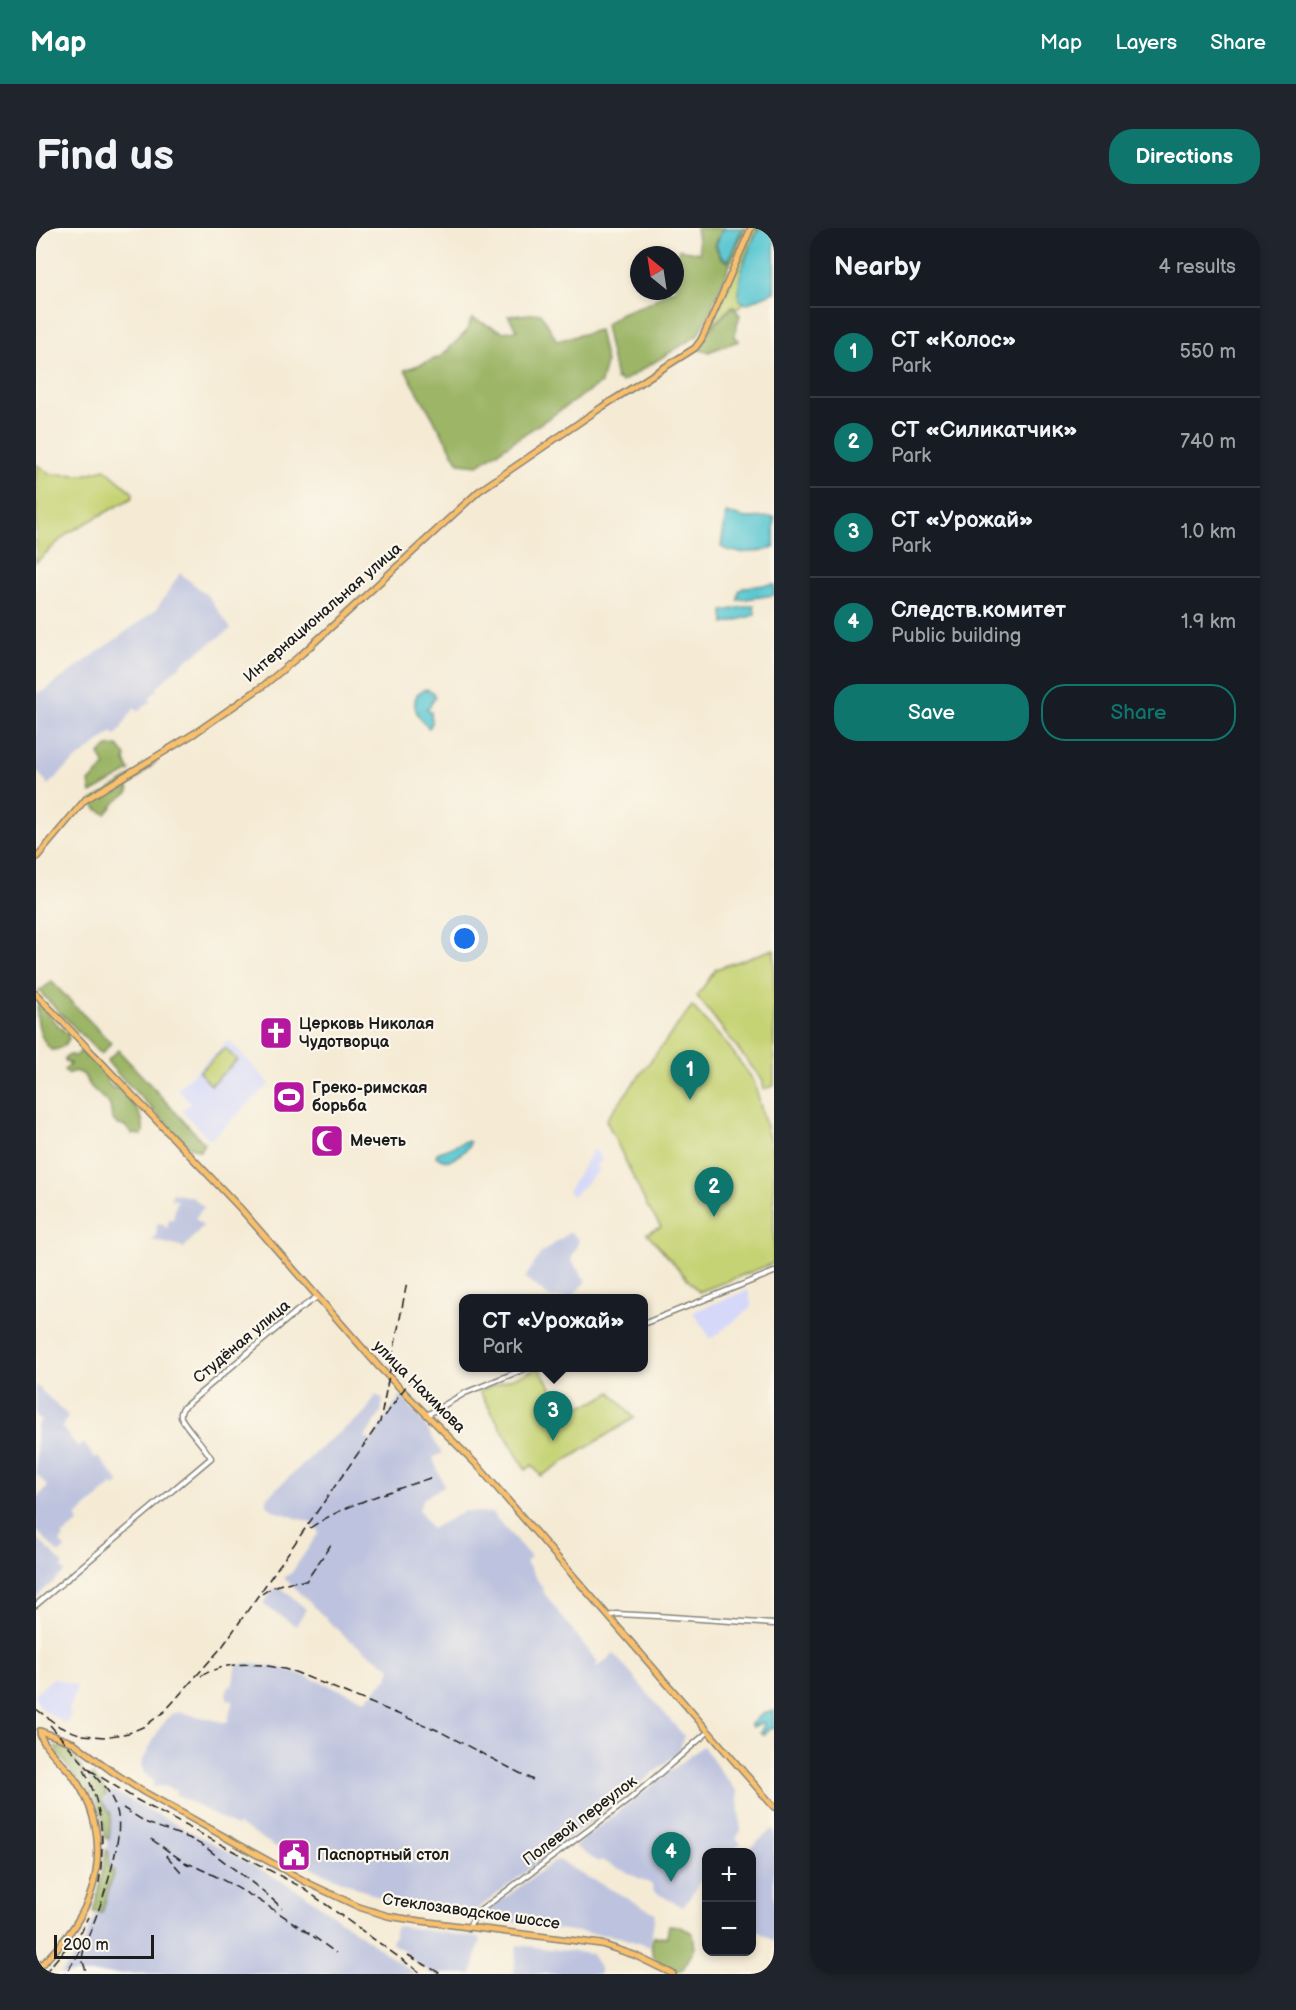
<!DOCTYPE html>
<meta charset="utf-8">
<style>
:root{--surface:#171b24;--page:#20242c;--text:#f1f3f6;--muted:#9ea1a6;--line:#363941;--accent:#0f766e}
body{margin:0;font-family:"Balsamiq Sans",sans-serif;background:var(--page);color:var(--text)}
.controls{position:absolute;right:18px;bottom:18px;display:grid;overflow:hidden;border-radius:12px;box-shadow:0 3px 9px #0003}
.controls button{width:54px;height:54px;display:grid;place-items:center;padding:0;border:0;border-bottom:2px solid var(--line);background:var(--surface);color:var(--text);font:30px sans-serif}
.compass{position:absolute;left:594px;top:18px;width:54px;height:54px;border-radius:50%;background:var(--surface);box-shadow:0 3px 9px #0003;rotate:330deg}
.scale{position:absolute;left:18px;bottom:15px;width:100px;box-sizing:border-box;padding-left:6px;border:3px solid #1c1c1c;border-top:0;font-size:16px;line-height:21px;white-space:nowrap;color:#1c1c1c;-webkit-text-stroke:4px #fbf7ec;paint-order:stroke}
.you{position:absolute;left:429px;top:711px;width:21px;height:21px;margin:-15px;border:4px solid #fff;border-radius:50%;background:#1a73e8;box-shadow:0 0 0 9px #1a73e833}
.badge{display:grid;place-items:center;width:39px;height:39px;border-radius:50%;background:var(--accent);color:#fff;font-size:20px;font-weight:700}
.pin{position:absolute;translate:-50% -50px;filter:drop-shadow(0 2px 3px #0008)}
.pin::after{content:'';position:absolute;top:32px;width:21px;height:18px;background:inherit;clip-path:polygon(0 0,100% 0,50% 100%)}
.popup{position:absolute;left:423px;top:1066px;width:189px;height:78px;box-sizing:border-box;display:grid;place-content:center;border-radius:12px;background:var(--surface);filter:drop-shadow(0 2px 4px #0005);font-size:20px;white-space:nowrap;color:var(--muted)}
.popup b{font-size:22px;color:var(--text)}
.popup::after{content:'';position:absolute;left:50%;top:100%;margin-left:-12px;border:12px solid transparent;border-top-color:var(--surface)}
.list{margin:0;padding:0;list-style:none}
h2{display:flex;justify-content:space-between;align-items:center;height:78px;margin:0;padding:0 24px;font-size:26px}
h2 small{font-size:20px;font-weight:400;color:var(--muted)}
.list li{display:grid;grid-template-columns:39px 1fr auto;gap:18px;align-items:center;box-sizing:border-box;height:90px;padding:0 24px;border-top:2px solid var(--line)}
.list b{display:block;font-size:22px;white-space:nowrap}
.list p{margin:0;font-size:20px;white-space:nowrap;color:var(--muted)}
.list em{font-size:20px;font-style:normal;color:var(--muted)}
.actions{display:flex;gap:12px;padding:18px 24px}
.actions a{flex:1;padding:14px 0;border:2px solid var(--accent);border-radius:24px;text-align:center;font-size:21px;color:var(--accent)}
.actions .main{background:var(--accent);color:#fff}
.map{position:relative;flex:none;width:738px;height:1746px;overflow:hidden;border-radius:24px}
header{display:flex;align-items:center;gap:36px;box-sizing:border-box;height:84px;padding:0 30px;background:var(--accent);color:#fff}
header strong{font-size:28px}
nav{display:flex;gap:33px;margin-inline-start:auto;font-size:21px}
.intro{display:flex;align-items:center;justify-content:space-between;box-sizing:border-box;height:144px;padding:0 36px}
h1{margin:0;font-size:42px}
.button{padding:15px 27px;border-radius:24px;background:var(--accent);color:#fff;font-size:21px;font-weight:700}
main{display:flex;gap:36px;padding:0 36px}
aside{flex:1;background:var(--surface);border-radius:24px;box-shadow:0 3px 9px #0003}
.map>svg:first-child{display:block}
.built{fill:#d5d8f9}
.industrial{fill:#bdc3de}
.green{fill:#c6d375;stroke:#717848;stroke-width:1.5}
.forest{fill:#9cb566;stroke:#5c6841;stroke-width:1.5}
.water{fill:#5ac7d2;stroke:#3b7277;stroke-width:1.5}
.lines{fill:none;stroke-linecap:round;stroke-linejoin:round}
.minor-casing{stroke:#888478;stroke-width:7}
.major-casing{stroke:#888478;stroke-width:8}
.minor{stroke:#fff;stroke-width:4}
.major{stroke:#f8bf6c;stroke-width:5}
.rail{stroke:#1c1c1c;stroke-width:1.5;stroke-dasharray:9 4.5;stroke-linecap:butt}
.labels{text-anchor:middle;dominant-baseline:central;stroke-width:4.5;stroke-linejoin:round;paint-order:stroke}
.street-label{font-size:16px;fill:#1c1c1c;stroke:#fbf7ec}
.poi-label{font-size:16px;font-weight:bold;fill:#1c1c1c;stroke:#fbf7ec;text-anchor:start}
</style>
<header>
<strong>Map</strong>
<nav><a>Map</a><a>Layers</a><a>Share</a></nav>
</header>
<div class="intro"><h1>Find us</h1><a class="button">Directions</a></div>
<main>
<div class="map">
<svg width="738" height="1746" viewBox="0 0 738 1746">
<rect width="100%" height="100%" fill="#fbf7ec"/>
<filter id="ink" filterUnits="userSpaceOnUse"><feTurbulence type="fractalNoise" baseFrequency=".0167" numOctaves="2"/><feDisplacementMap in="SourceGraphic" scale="12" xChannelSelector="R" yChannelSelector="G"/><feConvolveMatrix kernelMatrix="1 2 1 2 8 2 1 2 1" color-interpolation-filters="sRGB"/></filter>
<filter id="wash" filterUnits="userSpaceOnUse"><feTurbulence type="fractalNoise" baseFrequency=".008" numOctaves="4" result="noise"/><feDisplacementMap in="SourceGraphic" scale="24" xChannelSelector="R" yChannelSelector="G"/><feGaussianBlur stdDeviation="1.35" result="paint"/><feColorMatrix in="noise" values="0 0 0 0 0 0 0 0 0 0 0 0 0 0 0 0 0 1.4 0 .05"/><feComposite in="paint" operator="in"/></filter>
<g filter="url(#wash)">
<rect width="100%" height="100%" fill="#f5ebd5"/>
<!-- built -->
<g class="built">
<polygon points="193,812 234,856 174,912 146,883 155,875 141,861"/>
<polygon points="558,920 566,932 560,938 562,943 537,968 532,963"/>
<polygon points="712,1062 716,1079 675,1111 657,1084"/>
<polygon points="17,1450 41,1458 33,1483 36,1485 30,1496 8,1482 0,1472 0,1465"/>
</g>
<!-- industrial -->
<g class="industrial">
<polygon points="144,345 172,368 195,401 149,433 121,459 122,461 113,470 115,473 102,484 98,480 80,508 76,504 32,538 12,557 0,542 0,465 9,462 120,382"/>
<polygon points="136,965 156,969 168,979 159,990 167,998 148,1020 116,1012 120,1008 121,995 129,996 128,999 131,1000 133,991 137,991 141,972 135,971"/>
<polygon points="534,1004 543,1012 535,1032 550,1053 535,1070 515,1070 489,1050 505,1025"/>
<polygon points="0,1157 32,1188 26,1200 42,1219 48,1215 58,1230 62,1228 84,1255 79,1259 76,1257 40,1289 43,1294 26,1308 28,1310 24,1314 29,1320 23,1326 0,1302 0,1270 12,1259 0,1245 0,1197 5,1193 0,1188"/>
<polygon points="340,1167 347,1171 345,1185 329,1209 335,1213 365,1167 383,1188 406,1225 397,1230 408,1258 387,1271 383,1281 395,1301 429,1283 456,1285 495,1329 490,1334 506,1359 508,1365 562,1435 559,1438 561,1439 578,1426 648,1508 643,1524 615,1547 439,1683 418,1684 361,1677 276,1640 203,1597 199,1598 139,1566 140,1563 127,1558 117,1559 117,1553 108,1545 105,1536 123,1501 135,1486 143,1484 191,1495 197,1472 191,1471 191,1468 190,1467 192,1458 196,1459 201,1437 210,1435 240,1439 259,1444 330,1472 352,1449 355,1440 309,1409 248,1350 256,1344 283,1304 276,1295 238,1283 231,1277 231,1269 290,1215 329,1185"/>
<polygon points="0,1309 28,1337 25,1340 29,1344 0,1369"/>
<polygon points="244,1359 270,1381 260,1398 228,1377 228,1374 238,1360 241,1362"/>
<polygon points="667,1518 687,1547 701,1563 705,1603 700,1610 705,1616 695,1624 670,1624 669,1649 664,1653 649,1677 646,1679 617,1663 616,1657 613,1655 565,1632 562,1634 538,1618"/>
<polygon points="75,1562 193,1624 267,1665 379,1746 25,1746 48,1715 61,1684 71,1636 71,1615 66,1573"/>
<polygon points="736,1601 738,1604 738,1713 716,1700 716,1624 710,1624"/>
<polygon points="520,1632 525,1633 553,1651 554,1650 619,1685 614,1719 583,1709 513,1700 444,1688"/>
<polygon points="361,1698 443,1710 445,1712 436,1746 397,1746 368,1726 369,1723 355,1715"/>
<polygon points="481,1717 556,1726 564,1741 564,1746 478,1746"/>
</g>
<!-- green -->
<g class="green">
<path d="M718,0H722L708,32L720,46C716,59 713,74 700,81L696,78L675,99Z"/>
<polygon points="0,236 14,246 48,247 69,241 97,265 96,270 32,305 0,334"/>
<polygon points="738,721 738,858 727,861 727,853 661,768 680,741"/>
<polygon points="656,778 694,820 718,853 738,929 738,1035 663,1064 611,1005 625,999 611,978 570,892"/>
<polygon points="189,820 201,832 175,857 163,844"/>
<polygon points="503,1140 529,1182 558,1174 575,1164 598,1190 505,1248 496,1237 490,1242 443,1163"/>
</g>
<!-- forest -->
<g class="forest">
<polygon points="660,0 687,0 679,17 684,29 692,34 707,0 710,0 667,99 661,108 586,154 580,151 569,97 585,85 614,75 631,63 639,63 639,39 643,21 664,25"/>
<polygon points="697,79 704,87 698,107 703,113 672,124 664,122 675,100"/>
<polygon points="505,85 521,113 563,102 570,135 565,155 442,237 423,235 369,142 404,129 430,104 436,90 467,104 481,102 472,88"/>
<polygon points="82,518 90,528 89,533 94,543 55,565 53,554 69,538 63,526 72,519"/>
<polygon points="121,533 92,559 93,564 80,574 70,586 60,581 55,573"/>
<polygon points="16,754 75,815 65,827 3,763"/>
<path d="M2,773L9,784L32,807L33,811C28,818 23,823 15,822C1,807 0,791 2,773Z"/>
<polygon points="82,822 168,915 164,923 153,918 82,846 71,833"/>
<path d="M45,823H48L50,829L56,830L73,847L71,854L77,860L82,859C93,871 113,891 106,907L96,906L89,898L82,897L76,891L74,877L55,859L47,846L38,843L32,846L28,842L33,838L34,835L29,833V830L34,827L40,828Z"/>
<polygon points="19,1519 32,1521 44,1537 56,1567 49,1563 21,1524"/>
<polygon points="56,1546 71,1565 65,1572 75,1586 73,1611 69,1609 67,1586 64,1583 53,1550"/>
<polygon points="70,1622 73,1625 73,1639 78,1642 66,1685 57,1684 63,1662"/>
<path d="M633,1697L642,1698L657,1705L659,1720L647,1741L641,1743C623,1734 611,1732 617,1709H631Z"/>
</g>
<!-- water -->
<g class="water">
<polygon points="690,0 706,0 692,33 685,28 680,17 686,2"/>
<path d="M723,0H738V64L710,76L703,71C700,46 713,22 723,0Z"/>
<path d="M690,285L710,290L738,289V320C723,324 698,328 685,319Z"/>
<polygon points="738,356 738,367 702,372 703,363 709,359"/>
<polygon points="718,377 719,387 688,396 687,383"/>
<path d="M390,461L397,464L399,469L395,475L394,479L391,480L392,483L395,484L396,495L393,500C383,491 374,478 382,465Z"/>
<path d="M430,913L434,914L433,918C424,928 412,939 400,928L401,925Z"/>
<polygon points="737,1483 738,1501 734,1500 727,1507 724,1505 728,1497 726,1494 717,1499 715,1496 727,1485"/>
</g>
</g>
<g filter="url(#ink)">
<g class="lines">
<!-- minor casing -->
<g class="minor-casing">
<g id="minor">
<polyline points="607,1096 738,1044"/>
<polyline points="391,1187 429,1165 491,1140"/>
<path d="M0,1377L175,1230C170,1220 147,1196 145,1189C144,1185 145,1184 147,1180L261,1083L281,1069"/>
<polyline points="573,1388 580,1386 621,1388 738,1396"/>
<polyline points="432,1700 441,1685 594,1571 672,1504"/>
</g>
</g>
<!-- major casing -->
<g class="major-casing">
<g id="major">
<polyline points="0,630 49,572 159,505 227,458 267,425 443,263 566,179 659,120 665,112 676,89 715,0"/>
<polyline points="0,766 204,980 344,1140 442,1238 738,1579"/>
<path d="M0,1742C14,1728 28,1714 39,1697C71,1648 69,1588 33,1543C25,1534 3,1514 4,1503L38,1515L77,1544L106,1563L272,1655L323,1679L352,1688L377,1692L565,1716L598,1727L637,1746"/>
</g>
</g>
<!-- minor -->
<use href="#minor" class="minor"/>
<!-- major -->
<use href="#major" class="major"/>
<!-- rail -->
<g class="rail">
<polyline points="349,1188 380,1144"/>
<path d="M274,1300C309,1276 354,1264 394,1250"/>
<path d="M226,1366C239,1356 254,1353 270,1353L296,1315"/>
<path d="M165,1448C194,1431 228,1435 259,1444L401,1502L497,1552"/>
<polyline points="0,1481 24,1499 46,1507 68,1509 93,1505 109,1498 129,1483 186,1419 344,1194 371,1054"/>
<path d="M14,1497L72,1563C76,1571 81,1579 82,1588C87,1619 61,1691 47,1719C42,1728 35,1737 29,1746"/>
<path d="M48,1542C67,1578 69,1615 63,1655"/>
<polyline points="54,1542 101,1572 267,1660 386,1746"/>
<polyline points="87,1580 111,1595 153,1610 169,1619 227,1663 246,1680"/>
<polyline points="115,1611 154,1638"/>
<polyline points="130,1627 146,1645"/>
<path d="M149,1634C203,1657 253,1690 300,1725"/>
<polyline points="48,1720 46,1731 51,1746"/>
<polyline points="372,1727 405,1746"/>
<polyline points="8,1746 46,1701 52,1689"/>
</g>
</g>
</g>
<!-- icons -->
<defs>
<g id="church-square" transform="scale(1.725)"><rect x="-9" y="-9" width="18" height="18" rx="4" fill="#b5179e" stroke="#fbf7ec"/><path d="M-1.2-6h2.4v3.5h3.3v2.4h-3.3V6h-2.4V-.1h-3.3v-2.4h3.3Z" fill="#fff"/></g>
<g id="stadium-square" transform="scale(1.725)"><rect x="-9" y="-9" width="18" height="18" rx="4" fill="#b5179e" stroke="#fbf7ec"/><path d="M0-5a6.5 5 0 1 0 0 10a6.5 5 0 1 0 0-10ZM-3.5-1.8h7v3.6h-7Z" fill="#fff"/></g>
<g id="mosque-square" transform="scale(1.725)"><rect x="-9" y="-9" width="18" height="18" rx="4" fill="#b5179e" stroke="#fbf7ec"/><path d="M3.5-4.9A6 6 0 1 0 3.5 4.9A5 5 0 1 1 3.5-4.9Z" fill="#fff"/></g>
<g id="civic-square" transform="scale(1.725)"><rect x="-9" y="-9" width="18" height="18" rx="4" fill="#b5179e" stroke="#fbf7ec"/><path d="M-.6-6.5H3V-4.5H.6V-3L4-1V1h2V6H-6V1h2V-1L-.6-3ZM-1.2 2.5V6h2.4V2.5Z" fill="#fff"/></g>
</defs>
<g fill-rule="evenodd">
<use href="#church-square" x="240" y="805"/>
<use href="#stadium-square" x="253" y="869"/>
<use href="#mosque-square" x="291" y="913"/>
<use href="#civic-square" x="258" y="1627"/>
</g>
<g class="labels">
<!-- street labels -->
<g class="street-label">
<text transform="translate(287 385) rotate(-41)">Интернациональная улица</text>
<text transform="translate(206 1114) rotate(-40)">Студёная улица</text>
<text transform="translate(383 1159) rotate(45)">улица Нахимова</text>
<text transform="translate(544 1593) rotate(-37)">Полевой переулок</text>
<text transform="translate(435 1684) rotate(8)">Стеклозаводское шоссе</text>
</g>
<!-- poi labels -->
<g class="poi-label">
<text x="263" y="796">Церковь Николая<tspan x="263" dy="18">Чудотворца</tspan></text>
<text x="276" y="860">Греко-римская<tspan x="276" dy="18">борьба</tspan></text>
<text x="314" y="913">Мечеть</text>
<text x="281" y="1627">Паспортный стол</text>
</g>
</g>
</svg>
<div class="controls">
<button>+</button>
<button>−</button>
</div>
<svg class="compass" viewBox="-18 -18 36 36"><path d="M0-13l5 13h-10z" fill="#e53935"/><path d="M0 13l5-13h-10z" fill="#9ea1a6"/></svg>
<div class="scale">200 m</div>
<div class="you"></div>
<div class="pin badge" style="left:654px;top:872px">1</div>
<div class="pin badge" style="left:678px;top:989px">2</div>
<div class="pin badge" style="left:517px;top:1213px">3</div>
<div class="popup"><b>СТ «Урожай»</b>Park</div>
<div class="pin badge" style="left:635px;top:1654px">4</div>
</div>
<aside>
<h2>Nearby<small>4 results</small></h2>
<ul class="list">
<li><span class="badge">1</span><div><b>СТ «Колос»</b><p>Park</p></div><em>550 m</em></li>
<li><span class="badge">2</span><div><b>СТ «Силикатчик»</b><p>Park</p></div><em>740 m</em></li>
<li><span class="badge">3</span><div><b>СТ «Урожай»</b><p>Park</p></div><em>1.0 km</em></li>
<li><span class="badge">4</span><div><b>Следств.комитет</b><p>Public building</p></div><em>1.9 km</em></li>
</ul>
<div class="actions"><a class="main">Save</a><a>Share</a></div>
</aside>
</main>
